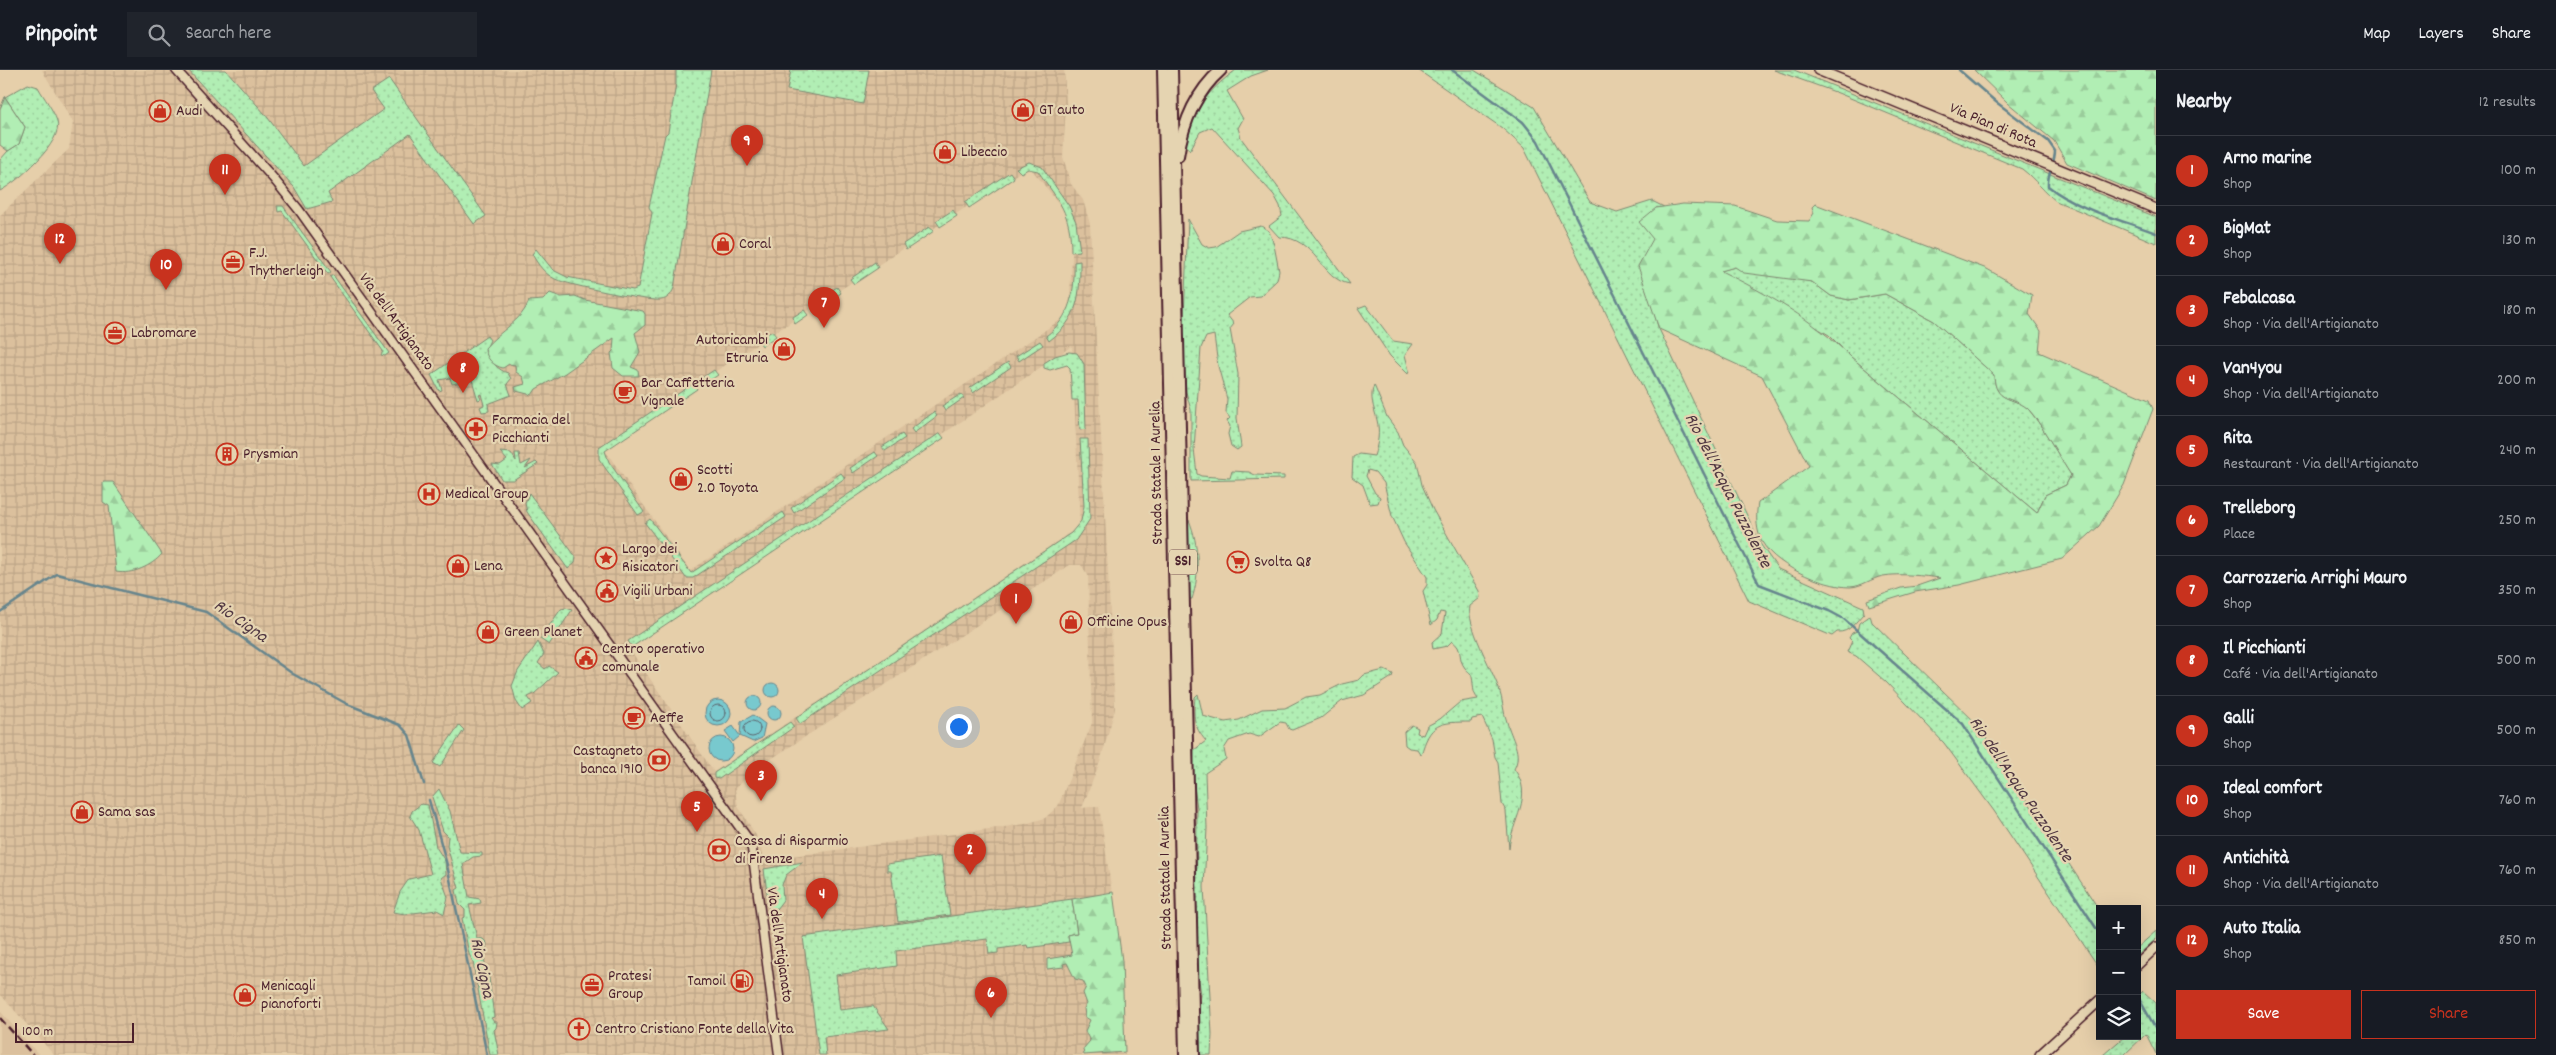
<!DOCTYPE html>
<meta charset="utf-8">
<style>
:root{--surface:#171b24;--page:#20242c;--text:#f1f3f6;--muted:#9ea1a6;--line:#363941;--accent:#c8321e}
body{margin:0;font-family:Dekko,sans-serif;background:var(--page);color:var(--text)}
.controls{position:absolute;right:15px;bottom:15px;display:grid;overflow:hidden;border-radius:0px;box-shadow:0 5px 20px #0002}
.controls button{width:45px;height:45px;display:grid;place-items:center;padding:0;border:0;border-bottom:1px solid var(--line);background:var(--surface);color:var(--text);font:25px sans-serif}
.scale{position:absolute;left:15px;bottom:12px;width:119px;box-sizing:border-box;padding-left:5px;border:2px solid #4a1f2b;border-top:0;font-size:14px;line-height:18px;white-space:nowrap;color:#4a1f2b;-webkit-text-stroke:4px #e5d4b1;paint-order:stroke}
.you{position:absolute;left:958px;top:656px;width:18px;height:18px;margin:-12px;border:4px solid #fff;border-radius:50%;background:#1a73e8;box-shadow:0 0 0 8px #1a73e833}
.badge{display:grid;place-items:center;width:32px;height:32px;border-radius:50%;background:var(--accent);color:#fff;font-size:16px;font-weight:700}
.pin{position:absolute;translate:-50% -41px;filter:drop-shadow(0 1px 2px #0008)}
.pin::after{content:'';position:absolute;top:26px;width:18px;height:15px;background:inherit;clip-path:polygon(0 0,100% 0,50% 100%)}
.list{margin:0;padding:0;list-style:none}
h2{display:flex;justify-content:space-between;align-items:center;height:65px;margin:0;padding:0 20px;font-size:21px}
h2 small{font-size:16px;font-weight:400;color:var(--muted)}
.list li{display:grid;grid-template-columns:32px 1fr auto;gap:15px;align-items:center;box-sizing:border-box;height:70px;padding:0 20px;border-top:1px solid var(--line)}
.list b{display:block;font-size:19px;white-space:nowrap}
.list p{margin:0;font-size:16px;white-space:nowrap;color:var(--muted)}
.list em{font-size:16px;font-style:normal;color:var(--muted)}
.actions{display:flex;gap:10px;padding:15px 20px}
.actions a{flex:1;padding:11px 0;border:1px solid var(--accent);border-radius:0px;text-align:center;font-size:18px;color:var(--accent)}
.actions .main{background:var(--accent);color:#fff}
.icon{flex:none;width:28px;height:28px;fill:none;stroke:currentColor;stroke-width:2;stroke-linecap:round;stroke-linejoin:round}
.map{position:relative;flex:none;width:2156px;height:985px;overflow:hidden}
header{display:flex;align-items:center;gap:30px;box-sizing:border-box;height:70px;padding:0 25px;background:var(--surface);border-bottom:1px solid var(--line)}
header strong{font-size:24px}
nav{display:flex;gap:28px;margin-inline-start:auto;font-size:18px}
.search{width:350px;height:45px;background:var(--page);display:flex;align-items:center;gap:12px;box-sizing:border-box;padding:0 18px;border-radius:0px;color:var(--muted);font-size:19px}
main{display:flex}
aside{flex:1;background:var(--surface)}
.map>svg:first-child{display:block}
.built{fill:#dbc09d}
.industrial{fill:url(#industrial-grid);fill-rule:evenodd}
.grass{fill:url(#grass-dots);stroke:#7e8670}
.forest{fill:url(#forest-firs);stroke:#7e8670;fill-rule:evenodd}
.water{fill:#78c9ce;stroke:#66858d}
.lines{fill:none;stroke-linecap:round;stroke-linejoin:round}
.shore{stroke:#5c636c;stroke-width:1}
.stream{stroke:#66858d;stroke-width:2.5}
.tertiary-casing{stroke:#4a1f2b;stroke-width:11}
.secondary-casing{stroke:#4a1f2b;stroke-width:12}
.trunk-casing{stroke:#4a1f2b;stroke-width:14}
.tertiary{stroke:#e5d4b1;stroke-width:8}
.secondary{stroke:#e5d4b1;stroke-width:9}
.trunk{stroke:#e5d4b1;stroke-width:10}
.rail{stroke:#4a1f2b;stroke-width:2.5;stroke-dasharray:8 4;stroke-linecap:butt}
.labels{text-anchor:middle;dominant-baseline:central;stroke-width:4.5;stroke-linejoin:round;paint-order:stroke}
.shield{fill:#e5d4b1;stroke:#785553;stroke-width:1}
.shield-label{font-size:15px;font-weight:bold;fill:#4a1f2b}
.poi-label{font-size:16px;fill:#4a1f2b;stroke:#e5d4b1;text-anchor:start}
.street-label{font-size:16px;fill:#4a1f2b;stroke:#e5d4b1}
.water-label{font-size:18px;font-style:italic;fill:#513843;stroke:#e5d4b1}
</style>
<header>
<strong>Pinpoint</strong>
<div class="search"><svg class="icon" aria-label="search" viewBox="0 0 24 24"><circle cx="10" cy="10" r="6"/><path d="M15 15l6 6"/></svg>Search here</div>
<nav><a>Map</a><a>Layers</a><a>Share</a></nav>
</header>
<main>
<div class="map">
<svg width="2156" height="985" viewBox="0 0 2156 985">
<defs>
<pattern id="industrial-grid" width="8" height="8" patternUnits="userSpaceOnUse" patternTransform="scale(1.25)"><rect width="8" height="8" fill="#dbc09d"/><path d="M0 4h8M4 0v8" fill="none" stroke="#bda587"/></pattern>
<pattern id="grass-dots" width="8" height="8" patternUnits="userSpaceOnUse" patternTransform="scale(1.25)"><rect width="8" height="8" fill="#b1eeb4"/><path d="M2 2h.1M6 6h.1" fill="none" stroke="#9acc9b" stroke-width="1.8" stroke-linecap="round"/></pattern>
<pattern id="forest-firs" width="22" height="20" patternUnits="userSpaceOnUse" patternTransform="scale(1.25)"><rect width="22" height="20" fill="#b1eeb4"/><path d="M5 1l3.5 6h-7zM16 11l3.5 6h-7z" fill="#9acc9b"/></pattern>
</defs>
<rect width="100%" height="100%" fill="#e6cfaa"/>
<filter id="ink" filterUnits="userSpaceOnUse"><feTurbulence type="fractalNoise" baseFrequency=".02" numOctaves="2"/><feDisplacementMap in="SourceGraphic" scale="10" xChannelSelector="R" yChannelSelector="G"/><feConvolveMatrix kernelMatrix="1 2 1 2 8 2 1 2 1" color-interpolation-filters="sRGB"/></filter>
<g filter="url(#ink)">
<!-- built -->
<polygon class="built" points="0,941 39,985 0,985"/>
<!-- industrial -->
<path class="industrial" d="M42,0H1064L1066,33L1063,87L1071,114L1083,130L1090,154L1115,639L1100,692L1082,738L1099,736L1122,891L1125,985H54L0,924V145L69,79L73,52ZM1029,96L1068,145L1073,168L1069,244L690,501L602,376ZM1072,276L1080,456L714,702L629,578ZM1070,495H1081L1088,505L1092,653L1058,736L1045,748L1025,754L763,790L760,772L738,736L735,720L751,702Z"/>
<!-- grass -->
<g class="grass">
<polygon points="188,0 226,0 265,44 304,96 384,39 371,21 389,9 486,146 474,154 410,64 328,123 332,132 307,139 294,117"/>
<path d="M676,0H711L674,218C671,225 668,229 661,230C649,232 568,215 555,209C545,204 538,195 532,184L536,179L553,200L567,207L633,220L638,218L652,143L649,137L665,65L668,62L676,14Z"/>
<polygon points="791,0 869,0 863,34 787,20"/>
<path d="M1236,0H1268L1251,6L1227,21L1243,49L1238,58L1241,68L1350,214C1321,210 1316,167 1279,167L1269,156L1282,146L1280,136L1274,125L1212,57L1200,62L1190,80L1185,74C1197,36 1204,24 1236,0Z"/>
<path d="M1418,0H1474L1534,37L1590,132L1617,142L1652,131L1664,137L1656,138C1653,171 1647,230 1659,259L1761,475L1778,499L1863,537L1864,543C1856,551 1850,563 1837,562L1832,566L1749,531L1524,78L1502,58Z"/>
<path d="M1774,0H1794L2156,147V173L2056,131C2043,121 2036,110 2022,99L1838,23Z"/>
<path d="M28,14L38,17C44,28 53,39 57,51C64,72 17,112 0,121V90L8,81L19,74L25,57L5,27Z"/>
<path d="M1029,92L1042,97L1069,136L1076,152L1080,181L1071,182C1071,142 1059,132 1038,101L1028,99L1021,103L1016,98Z"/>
<polygon points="1010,102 1014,108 969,138 965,132"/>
<polygon points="277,136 283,136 331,202 328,204 282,141 278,142"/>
<polygon points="953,140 957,146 940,157 936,151"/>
<polygon points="1188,149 1202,174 1209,178 1216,177 1239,161 1261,156 1269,161 1274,175 1279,201 1277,210 1260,226 1250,227 1227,245 1234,254 1230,259 1238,304 1237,348 1241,377 1237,380 1231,376 1228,364 1230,356 1227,351 1230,348 1226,343 1227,329 1218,296 1214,265 1206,267 1201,278 1194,379 1197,404 1201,406 1230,408 1232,401 1249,402 1255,405 1284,406 1284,409 1191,411 1191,340 1186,322 1183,274"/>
<polygon points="929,157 934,161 906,180 903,174"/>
<path d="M1080,191C1080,227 1079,248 1049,271L1046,266C1071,247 1075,221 1074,192Z"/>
<polygon points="875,192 878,198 854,214 850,209"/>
<path d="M1735,197L1812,212L1831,226L1849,230L1885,224L1934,251L1994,305C1995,335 2016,325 2029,340C2045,359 2057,384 2071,405L2066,415L2045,425L2037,443L1851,287L1829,265L1720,201Z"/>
<polygon points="333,205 389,283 385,286 381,285 383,281 330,207"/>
<polygon points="837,217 841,223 816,240 812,234"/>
<polygon points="1366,235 1393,271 1413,274 1405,285 1409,300 1408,304 1390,286 1358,238"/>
<polygon points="804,240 808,245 795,254 793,247"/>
<polygon points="772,261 776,266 762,276 758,270"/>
<path d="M487,266L490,270L485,281C489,290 499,301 508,303L511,309L507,314L511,325L488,334L489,341L482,342L480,337L484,335L481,324L479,325L481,329L478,330L472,310L452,314L450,308L439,310L442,320L439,321L431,305Z"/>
<polygon points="1040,271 1043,275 1019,291 1016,286"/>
<polygon points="1069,282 1077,283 1084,294 1086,359 1080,360 1078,330 1072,330 1070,298 1067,295 1050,300 1044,298 1044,293 1055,286"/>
<polygon points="1008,292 1011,297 973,323 970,318"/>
<polygon points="714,300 718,305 706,313 702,308"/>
<polygon points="694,313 697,319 605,381 609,392 644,442 638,445 599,389 599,377"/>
<path d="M1374,315L1387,347L1398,362L1403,375L1417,392L1422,415L1433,440L1479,521L1480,528L1470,536C1466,554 1492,599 1499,619C1503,630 1503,642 1507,652C1511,668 1523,683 1514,699C1535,726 1511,751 1509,779L1506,741L1502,734L1498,692L1495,687L1492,669L1482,647L1472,649L1471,652C1439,652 1430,653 1421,685L1417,679L1409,678L1405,675L1404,662L1412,655L1418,658L1417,663L1423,665L1427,656L1440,649L1460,632L1478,629C1472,622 1474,616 1472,607C1471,602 1468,602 1465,598C1457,588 1464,579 1452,571L1447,576L1433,579L1432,572L1442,563L1445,543L1440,542L1437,550L1431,555L1423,521L1427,515V507L1404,472L1392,446L1384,413L1375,402L1368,400L1366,406L1375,423L1380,427L1378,433L1370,434L1363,415L1352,407L1353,387L1359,384L1374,386C1378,374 1380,362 1377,350C1374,337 1369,328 1374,315Z"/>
<polygon points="961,324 964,328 945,341 942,336"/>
<polygon points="934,342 937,346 914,363 911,359"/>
<polygon points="940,363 944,368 632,577 628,571"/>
<polygon points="902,364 905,368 885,381 882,377"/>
<polygon points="1080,369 1088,369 1090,449 1076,470 800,654 796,648 1071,463 1081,451 1084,436"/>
<polygon points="500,382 511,383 516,391 515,383 519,383 521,395 531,390 525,398 536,392 538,394 513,410 502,410 492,394 500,395 507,390"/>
<polygon points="875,382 878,386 853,403 850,398"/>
<polygon points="841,403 845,408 794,443 791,438"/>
<polygon points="529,423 576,487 575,493 568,499 527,442 525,433"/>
<polygon points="783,442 786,447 693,508 686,508 645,453 650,449 691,503"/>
<path d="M1189,450C1199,475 1200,504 1192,529H1189L1187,452Z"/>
<polygon points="566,538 572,540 549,575 540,569 561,539"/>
<polygon points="1870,545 1872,552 1977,654 2100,841 2100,899 1994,741 1944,673 1886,612 1856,586 1847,582 1852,571 1849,568 1852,563 1857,561 1859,553"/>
<polygon points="538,572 544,584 538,593 545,599 549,596 558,602 534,624 528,627 532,633 522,640 516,631 512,616 518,601"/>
<path d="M1384,600L1393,604L1392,607L1364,625L1342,631L1321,648L1292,660L1289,659L1286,653L1280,652L1259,667L1249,664L1229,671L1224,679L1226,689L1205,703L1207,758L1204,817L1212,964L1211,985H1199L1198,944L1201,925L1196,887L1197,738L1193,709L1194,680L1206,671C1193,656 1193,647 1195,627L1198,624L1203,646L1225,652L1239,650L1262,639L1285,638L1306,627L1320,625L1342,614L1359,610L1364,605Z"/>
<polygon points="790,652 794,657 719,709 714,708 714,703"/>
<polygon points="459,655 464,660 440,697 433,693"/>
<polygon points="439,719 450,741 460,782 482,783 482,786 473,787 463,794 469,827 480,829 481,833 469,835 477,868 483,869 487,873 484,891 488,900 494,947 491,948 494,952 497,952 496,958 494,960 499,985 490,985 473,892 469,884 462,848 465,847 465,840 459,834 456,820 459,818 447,776 448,766 443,761 432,727"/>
<polygon points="421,734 428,735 436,777 445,791 446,804 441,808 448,827 444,844 437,840 405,844 393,842 400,822 409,809 431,804 419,760 410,746 412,741"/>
<polygon points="941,786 950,845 898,852 891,801 887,801 887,794"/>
<polygon points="803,792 786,805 782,815 783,830 770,847 764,799"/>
<polygon points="1072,829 1077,863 1068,865 1069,872 1028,878 1027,875 998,879 998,883 989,884 987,869 896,881 897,896 836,905 840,940 873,936 889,959 824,967 826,985 819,985 803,867"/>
<polygon points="2156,861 2156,869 2137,886 2137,878"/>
<polygon points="2143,921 2156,933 2156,984 2146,964 2124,985 2103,985 2125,966 2137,966 2137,927"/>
</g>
<!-- forest -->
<g class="forest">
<polygon points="1974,0 2156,0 2156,131 2067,93 2054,71 2008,33"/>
<polygon points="5,27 25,57 19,74 8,81 0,75 0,39"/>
<path d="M1683,134L1735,136L1777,150L1809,151L1814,143L1812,137L1815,134L1987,199L2032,225L2029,244L2041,261L2039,282L2149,330L2153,339L2124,415L2099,456L2062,489L1959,515L1915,522L1869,536L1867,530L1901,518L1917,516L1940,508C1924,506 1900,503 1883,506C1872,508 1861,517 1850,517C1824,517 1769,494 1760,467C1756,457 1756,443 1758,433L1809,396L1762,306L1659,259L1638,196L1653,169L1639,152L1656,138ZM1735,197L1744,203L1812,212L1831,226L1849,230L1885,224L1934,251L1994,305C1995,333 2012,326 2027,338C2037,346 2062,392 2071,405L2066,415L2045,425L2037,443L1851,287C1814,250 1767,224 1721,201Z"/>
<path d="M550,223L561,227L575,226L585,230L643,241L645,244V255L635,263L640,282L631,297L638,300L639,306H623L613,298L611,283L613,281L614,268L565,303L536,319L532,325L516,321L515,317L525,314L523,307L516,302L515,295L509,294L503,298C493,296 486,288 485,278C499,261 522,251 529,231L543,230Z"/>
<path d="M103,412H113L162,484C152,496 132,505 116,502L109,436L103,432Z"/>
<polygon points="1113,822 1122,891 1125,982 1084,985 1083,979 1090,971 1085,961 1090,950 1085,947 1084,938 1087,934 1083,923 1086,917 1083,911 1075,909 1067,893 1063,894 1064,897 1047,899 1047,889 1072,885 1068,865 1077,863 1072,829"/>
</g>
<!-- water -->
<g class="water">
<circle cx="772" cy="620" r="7"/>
<circle cx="754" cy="633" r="7"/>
<circle cx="718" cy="643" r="13"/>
<circle cx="774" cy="643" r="7"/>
<polygon points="753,645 765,654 762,668 753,672 740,666 733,672 725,661 733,656 740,666 741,652"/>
<circle cx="721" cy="679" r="12"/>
</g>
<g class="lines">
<!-- shore -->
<g class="shore">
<circle cx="718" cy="643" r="8"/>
<circle cx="752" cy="659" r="8"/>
</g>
<!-- stream -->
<g class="stream">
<polyline points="1452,0 1523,52 1538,71 1759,514 1829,541 1844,549 1963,654 2100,864"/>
<path d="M1959,0L1996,32L2048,71L2055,81C2055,94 2047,103 2048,116C2076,139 2122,150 2156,163"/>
<polyline points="0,542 57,504 206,542 293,604 347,634 400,655 409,665 424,714"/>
<polyline points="429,730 447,795 487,985"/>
<polyline points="2137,925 2156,959"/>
</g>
<!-- tertiary casing -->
<g class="tertiary-casing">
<polyline id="tertiary" points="176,0 273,108 299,140 748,769 752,779 779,985"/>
</g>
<!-- secondary casing -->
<g class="secondary-casing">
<g id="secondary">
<polyline points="1818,0 2156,139"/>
<polyline points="2137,895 2156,877"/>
<polyline points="2040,985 2100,930"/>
</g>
</g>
<!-- trunk casing -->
<g class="trunk-casing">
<g id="trunk">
<polyline points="1163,0 1185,985"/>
<polyline points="1172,0 1194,985"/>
<path d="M1178,86C1183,52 1195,23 1221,0"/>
</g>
</g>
<!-- tertiary -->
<use href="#tertiary" class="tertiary"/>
<!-- secondary -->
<use href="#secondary" class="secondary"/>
<!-- trunk -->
<use href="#trunk" class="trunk"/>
<!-- rail -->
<polyline class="rail" points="0,948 33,985"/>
</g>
</g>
<!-- icons -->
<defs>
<g id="shop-ring" transform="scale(1.125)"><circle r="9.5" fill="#e5d4b1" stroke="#c8321e" stroke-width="1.5"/><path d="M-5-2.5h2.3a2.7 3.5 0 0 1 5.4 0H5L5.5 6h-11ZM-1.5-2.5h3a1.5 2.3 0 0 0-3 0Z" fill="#c8321e"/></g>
<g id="office-ring" transform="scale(1.125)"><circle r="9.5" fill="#e5d4b1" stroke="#c8321e" stroke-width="1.5"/><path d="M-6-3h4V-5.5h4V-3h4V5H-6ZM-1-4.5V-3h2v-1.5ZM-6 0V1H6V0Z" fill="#c8321e"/></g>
<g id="cafe-ring" transform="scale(1.125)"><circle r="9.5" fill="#e5d4b1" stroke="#c8321e" stroke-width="1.5"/><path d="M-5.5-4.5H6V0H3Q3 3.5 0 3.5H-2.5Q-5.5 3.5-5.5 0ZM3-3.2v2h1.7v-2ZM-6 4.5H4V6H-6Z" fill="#c8321e"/></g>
<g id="pharmacy-ring" transform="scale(1.125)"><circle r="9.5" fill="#e5d4b1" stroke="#c8321e" stroke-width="1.5"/><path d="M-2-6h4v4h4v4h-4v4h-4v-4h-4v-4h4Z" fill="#c8321e"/></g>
<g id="building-ring" transform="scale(1.125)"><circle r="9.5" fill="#e5d4b1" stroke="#c8321e" stroke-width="1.5"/><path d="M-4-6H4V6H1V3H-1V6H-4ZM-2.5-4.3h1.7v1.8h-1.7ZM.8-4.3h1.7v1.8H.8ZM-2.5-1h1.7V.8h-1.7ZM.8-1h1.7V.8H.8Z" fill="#c8321e"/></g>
<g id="hospital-ring" transform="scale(1.125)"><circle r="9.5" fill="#e5d4b1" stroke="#c8321e" stroke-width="1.5"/><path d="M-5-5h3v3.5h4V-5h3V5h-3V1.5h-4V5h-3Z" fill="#c8321e"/></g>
<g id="sight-ring" transform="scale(1.125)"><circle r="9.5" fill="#e5d4b1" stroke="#c8321e" stroke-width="1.5"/><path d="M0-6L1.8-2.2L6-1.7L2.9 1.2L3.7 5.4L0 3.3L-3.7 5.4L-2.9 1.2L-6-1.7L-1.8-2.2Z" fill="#c8321e"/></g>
<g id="supermarket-ring" transform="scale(1.125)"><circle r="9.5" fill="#e5d4b1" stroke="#c8321e" stroke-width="1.5"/><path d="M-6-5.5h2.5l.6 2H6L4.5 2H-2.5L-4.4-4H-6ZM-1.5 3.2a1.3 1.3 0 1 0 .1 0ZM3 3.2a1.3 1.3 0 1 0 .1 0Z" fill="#c8321e"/></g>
<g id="civic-ring" transform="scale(1.125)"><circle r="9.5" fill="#e5d4b1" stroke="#c8321e" stroke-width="1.5"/><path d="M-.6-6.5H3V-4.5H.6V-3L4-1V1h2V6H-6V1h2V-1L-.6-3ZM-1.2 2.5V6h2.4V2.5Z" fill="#c8321e"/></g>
<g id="bank-ring" transform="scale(1.125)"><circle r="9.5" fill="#e5d4b1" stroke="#c8321e" stroke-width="1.5"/><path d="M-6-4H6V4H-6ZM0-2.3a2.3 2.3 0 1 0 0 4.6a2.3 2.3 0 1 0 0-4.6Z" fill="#c8321e"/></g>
<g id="fuel-ring" transform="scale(1.125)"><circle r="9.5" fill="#e5d4b1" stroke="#c8321e" stroke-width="1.5"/><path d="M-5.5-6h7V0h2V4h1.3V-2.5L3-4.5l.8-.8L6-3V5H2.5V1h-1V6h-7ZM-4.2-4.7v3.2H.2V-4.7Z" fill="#c8321e"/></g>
<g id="church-ring" transform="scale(1.125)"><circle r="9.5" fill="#e5d4b1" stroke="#c8321e" stroke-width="1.5"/><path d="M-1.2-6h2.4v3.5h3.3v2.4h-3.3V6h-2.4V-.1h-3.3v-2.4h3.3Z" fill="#c8321e"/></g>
</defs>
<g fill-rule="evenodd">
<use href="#shop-ring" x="1023" y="40"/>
<use href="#shop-ring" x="160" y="41"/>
<use href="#shop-ring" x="945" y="82"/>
<use href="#shop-ring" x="723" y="174"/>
<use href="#office-ring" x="233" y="192"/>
<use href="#office-ring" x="115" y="263"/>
<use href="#shop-ring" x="784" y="279"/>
<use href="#cafe-ring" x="625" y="322"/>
<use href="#pharmacy-ring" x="476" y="359"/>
<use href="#building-ring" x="227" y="384"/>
<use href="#shop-ring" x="681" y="409"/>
<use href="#hospital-ring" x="429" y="424"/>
<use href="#sight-ring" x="606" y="488"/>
<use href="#supermarket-ring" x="1238" y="492"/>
<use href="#shop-ring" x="458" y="496"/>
<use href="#civic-ring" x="607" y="521"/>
<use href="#shop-ring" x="1071" y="552"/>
<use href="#shop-ring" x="488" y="562"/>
<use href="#civic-ring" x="586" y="588"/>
<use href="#cafe-ring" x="634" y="648"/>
<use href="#bank-ring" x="659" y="690"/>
<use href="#shop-ring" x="82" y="742"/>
<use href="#bank-ring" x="719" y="780"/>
<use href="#fuel-ring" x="742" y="911"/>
<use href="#office-ring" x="592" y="915"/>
<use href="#shop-ring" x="245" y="925"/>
<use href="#church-ring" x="579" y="959"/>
</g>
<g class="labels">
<!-- shield labels -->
<rect class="shield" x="1169" y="479.5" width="28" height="25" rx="4"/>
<g class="shield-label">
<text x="1183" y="492">SS1</text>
</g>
<!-- poi labels -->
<g class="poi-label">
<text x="1039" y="40">GT auto</text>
<text x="176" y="41">Audi</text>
<text x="961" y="82">Libeccio</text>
<text x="739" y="174">Coral</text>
<text x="249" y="183">F.J.<tspan x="249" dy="18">Thytherleigh</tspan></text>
<text x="131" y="263">Labromare</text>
<text x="768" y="270" text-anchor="end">Autoricambi<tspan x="768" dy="18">Etruria</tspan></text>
<text x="641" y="313">Bar Caffetteria<tspan x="641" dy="18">Vignale</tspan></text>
<text x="492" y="350">Farmacia del<tspan x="492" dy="18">Picchianti</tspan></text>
<text x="243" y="384">Prysmian</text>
<text x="697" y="400">Scotti<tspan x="697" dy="18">2.0 Toyota</tspan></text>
<text x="445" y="424">Medical Group</text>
<text x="622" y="479">Largo dei<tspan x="622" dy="18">Risicatori</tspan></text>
<text x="1254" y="492">Svolta Q8</text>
<text x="474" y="496">Lena</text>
<text x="623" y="521">Vigili Urbani</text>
<text x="1087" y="552">Officine Opus</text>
<text x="504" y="562">Green Planet</text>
<text x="602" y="579">Centro operativo<tspan x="602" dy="18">comunale</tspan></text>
<text x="650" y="648">Aeffe</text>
<text x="643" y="681" text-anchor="end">Castagneto<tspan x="643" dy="18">banca 1910</tspan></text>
<text x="98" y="742">Sama sas</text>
<text x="735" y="771">Cassa di Risparmio<tspan x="735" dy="18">di Firenze</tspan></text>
<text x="608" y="906">Pratesi<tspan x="608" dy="18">Group</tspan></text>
<text x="726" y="911" text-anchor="end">Tamoil</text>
<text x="261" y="916">Menicagli<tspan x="261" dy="18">pianoforti</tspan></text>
<text x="595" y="959">Centro Cristiano Fonte della Vita</text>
</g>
<!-- street labels -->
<g class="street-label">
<text transform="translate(1993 56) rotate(23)">Via Pian di Rota</text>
<text transform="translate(396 252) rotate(54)">Via dell'Artigianato</text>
<text transform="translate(1157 403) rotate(-91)">Strada Statale 1 Aurelia</text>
<text transform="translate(1166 808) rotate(-91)">Strada Statale 1 Aurelia</text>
<text transform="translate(779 875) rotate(82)">Via dell'Artigianato</text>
</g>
<!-- water labels -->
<g class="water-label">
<text transform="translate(1727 421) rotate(63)">Rio dell'Acqua Puzzolente</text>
<text transform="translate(240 552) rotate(35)">Rio Cigna</text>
<text transform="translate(2020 720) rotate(56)">Rio dell'Acqua Puzzolente</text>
<text transform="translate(481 898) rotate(78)">Rio Cigna</text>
</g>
</g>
</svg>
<div class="controls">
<button>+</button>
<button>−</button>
<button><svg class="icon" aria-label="layers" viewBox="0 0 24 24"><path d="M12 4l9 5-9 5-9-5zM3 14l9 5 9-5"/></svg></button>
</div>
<div class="scale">100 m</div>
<div class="you"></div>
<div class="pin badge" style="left:1016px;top:554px">1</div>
<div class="pin badge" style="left:970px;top:805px">2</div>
<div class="pin badge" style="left:761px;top:731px">3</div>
<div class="pin badge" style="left:822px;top:849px">4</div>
<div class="pin badge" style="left:697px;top:762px">5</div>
<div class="pin badge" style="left:991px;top:948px">6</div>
<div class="pin badge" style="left:824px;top:258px">7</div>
<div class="pin badge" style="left:463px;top:323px">8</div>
<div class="pin badge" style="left:747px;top:96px">9</div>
<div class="pin badge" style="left:166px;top:220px">10</div>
<div class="pin badge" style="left:225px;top:125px">11</div>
<div class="pin badge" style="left:60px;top:194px">12</div>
</div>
<aside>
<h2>Nearby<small>12 results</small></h2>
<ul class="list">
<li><span class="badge">1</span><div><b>Arno marine</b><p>Shop</p></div><em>100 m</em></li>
<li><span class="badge">2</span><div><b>BigMat</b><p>Shop</p></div><em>130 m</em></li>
<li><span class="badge">3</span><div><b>Febalcasa</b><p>Shop · Via dell'Artigianato</p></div><em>180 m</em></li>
<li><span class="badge">4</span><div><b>Van4you</b><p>Shop · Via dell'Artigianato</p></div><em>200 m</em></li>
<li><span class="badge">5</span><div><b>Rita</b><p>Restaurant · Via dell'Artigianato</p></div><em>240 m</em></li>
<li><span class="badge">6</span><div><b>Trelleborg</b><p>Place</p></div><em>250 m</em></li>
<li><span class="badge">7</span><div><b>Carrozzeria Arrighi Mauro</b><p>Shop</p></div><em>350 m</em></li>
<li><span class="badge">8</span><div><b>Il Picchianti</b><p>Café · Via dell'Artigianato</p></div><em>500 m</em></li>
<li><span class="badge">9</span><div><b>Galli</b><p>Shop</p></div><em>500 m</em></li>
<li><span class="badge">10</span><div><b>Ideal comfort</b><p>Shop</p></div><em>760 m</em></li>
<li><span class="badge">11</span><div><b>Antichità</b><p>Shop · Via dell'Artigianato</p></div><em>760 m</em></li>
<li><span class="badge">12</span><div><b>Auto Italia</b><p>Shop</p></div><em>850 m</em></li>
</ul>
<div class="actions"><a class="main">Save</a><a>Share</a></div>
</aside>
</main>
